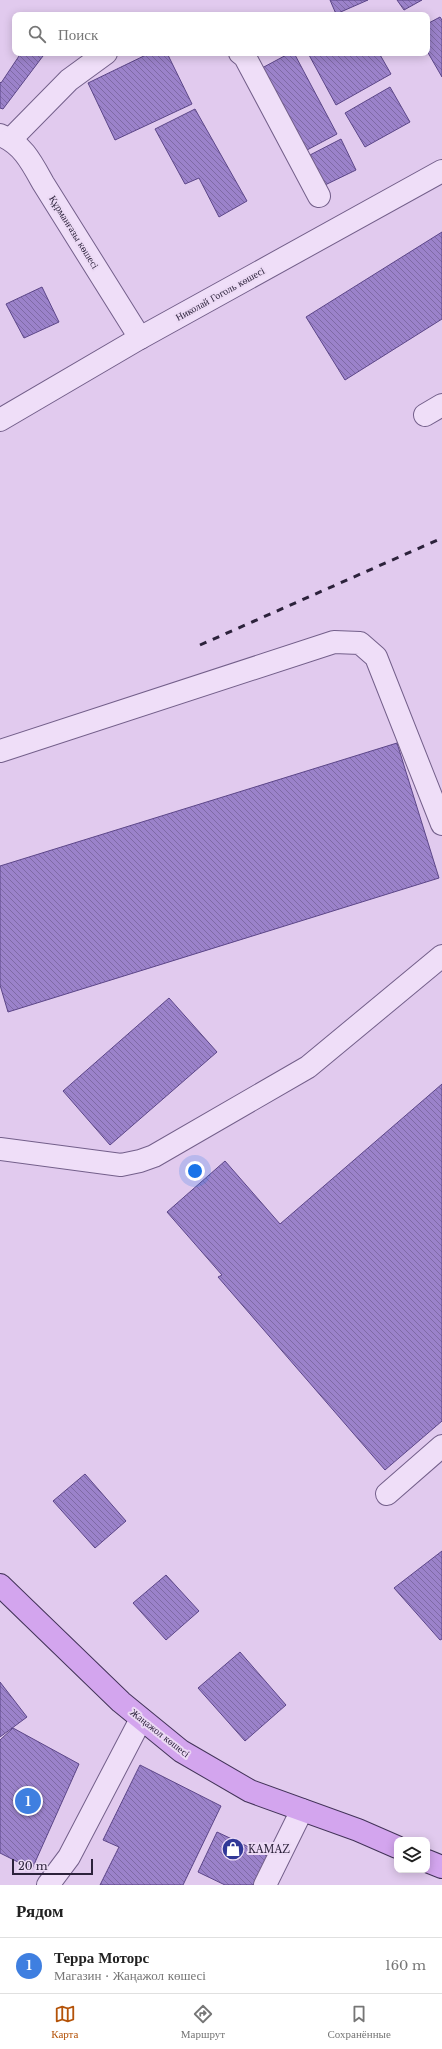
<!DOCTYPE html>
<html lang="ru">
<meta charset="utf-8">
<style>
:root{--surface:#fff;--page:#f2f2f2;--text:#222;--muted:#767676;--line:#e0e0e0;--accent:#b45309}
body{margin:0;font-family:"Libre Baskerville",serif;background:var(--page);color:var(--text)}
.controls{position:absolute;right:12px;bottom:12px;display:grid;overflow:hidden;border-radius:8px;box-shadow:0 2px 10px #0003}
.controls button{width:36px;height:36px;display:grid;place-items:center;padding:0;border:0;border-bottom:1px solid var(--line);background:var(--surface);color:var(--text);font:20px sans-serif}
.scale{position:absolute;left:12px;bottom:10px;width:81px;box-sizing:border-box;padding-left:4px;border:2px solid #2c223b;border-top:0;font-size:11px;line-height:14px;white-space:nowrap;color:#2c223b;-webkit-text-stroke:3px #ecdaf5;paint-order:stroke}
.you{position:absolute;left:195px;top:1171px;width:14px;height:14px;margin:-10px;border:3px solid #fff;border-radius:50%;background:#1a73e8;box-shadow:0 0 0 6px #1a73e833}
.badge{display:grid;place-items:center;width:26px;height:26px;border-radius:50%;background:var(--accent);color:#fff;font-size:13px;font-weight:700}
.pin{position:absolute;translate:-50% -50%;border:2px solid #fff;box-shadow:0 1px 4px #0006}
.list{margin:0;padding:0;list-style:none}
h2{display:flex;justify-content:space-between;align-items:center;height:52px;margin:0;padding:0 16px;font-size:17px}
h2 small{font-size:13px;font-weight:400;color:var(--muted)}
.list li{display:grid;grid-template-columns:26px 1fr auto;gap:12px;align-items:center;box-sizing:border-box;height:56px;padding:0 16px;border-top:1px solid var(--line)}
.list b{display:block;font-size:15px;white-space:nowrap}
.list p{margin:0;font-size:13px;white-space:nowrap;color:var(--muted)}
.list em{font-size:13px;font-style:normal;color:var(--muted)}
.icon{flex:none;width:22px;height:22px;fill:none;stroke:currentColor;stroke-width:2;stroke-linecap:round;stroke-linejoin:round}
.map{position:relative;flex:none;width:442px;height:1885px;overflow:hidden}
.search{position:absolute;background:var(--surface);box-shadow:0 2px 10px #0003;left:12px;right:12px;top:12px;height:44px;display:flex;align-items:center;gap:10px;box-sizing:border-box;padding:0 14px;border-radius:8px;color:var(--muted);font-size:15px}
.sheet{height:108px;background:var(--surface)}
nav{display:flex;justify-content:space-around;align-items:center;box-sizing:border-box;height:56px;border-top:1px solid var(--line);background:var(--surface);font-size:11px;color:var(--muted)}
nav a{display:grid;justify-items:center;gap:2px}
nav .on{color:var(--accent)}
.map>svg:first-child{display:block}
.building{fill:url(#building-back-hatch);stroke:#5c4688}
.lines{fill:none;stroke-linecap:round;stroke-linejoin:round}
.minor-casing{stroke:#735f8a;stroke-width:24}
.major-casing{stroke:#423358;stroke-width:24}
.minor{stroke:#efdef8;stroke-width:22}
.major{stroke:#d3a5ee;stroke-width:22}
.rail{stroke:#2c223b;stroke-width:3;stroke-dasharray:7 7;stroke-linecap:butt}
.labels{text-anchor:middle;dominant-baseline:central;stroke-width:4;stroke-linejoin:round;paint-order:stroke}
.street-label{font-size:10px;fill:#2c223b;stroke:#ecdaf5}
.poi-label{font-size:10px;fill:#2c223b;stroke:#ecdaf5;text-anchor:start}
</style>
<div class="map">
<svg width="442" height="1885" viewBox="0 0 442 1885">
<defs>
<pattern id="building-back-hatch" width="6" height="6" patternUnits="userSpaceOnUse"><rect width="6" height="6" fill="#9b82ca"/><path d="M-1 5l2 2M0 0l6 6M5-1l2 2" fill="none" stroke="#7f6aa5"/></pattern>
</defs>
<rect width="100%" height="100%" fill="#e1caee"/>
<!-- building -->
<g class="building">
<polygon points="330,0 368,0 336,14"/>
<polygon points="397,0 422,0 404,10"/>
<polygon points="440,17 442,20 442,77 427,51 427,24"/>
<polygon points="21,53 38,53 43,56 3,109 0,108 0,82 1,83"/>
<polygon points="150,53 167,53 192,104 115,140 88,83"/>
<polygon points="290,53 294,53 337,134 307,150 262,68"/>
<polygon points="314,53 379,53 391,74 336,105 309,55"/>
<polygon points="390,87 410,122 365,147 345,113"/>
<polygon points="195,109 247,201 219,217 199,178 185,184 155,129"/>
<polygon points="341,139 356,170 325,185 310,155"/>
<polygon points="442,232 442,319 345,380 306,317"/>
<polygon points="42,287 59,322 24,338 6,304"/>
<polygon points="397,743 439,878 8,1012 0,985 0,866"/>
<polygon points="169,998 217,1052 110,1145 63,1091"/>
<polygon points="442,1084 442,1421 385,1470 218,1277 222,1275 167,1212 225,1161 280,1224"/>
<polygon points="85,1474 126,1521 95,1548 53,1501"/>
<polygon points="442,1551 442,1639 440,1640 394,1588"/>
<polygon points="166,1575 199,1611 166,1640 133,1603"/>
<polygon points="240,1652 286,1705 245,1741 198,1688"/>
<polygon points="0,1682 27,1717 0,1737"/>
<polygon points="13,1728 79,1764 32,1869 0,1853 0,1740"/>
<polygon points="140,1765 221,1806 183,1885 100,1885 119,1847 103,1840"/>
<polygon points="217,1832 268,1856 254,1885 225,1885 198,1872"/>
</g>
<g class="lines">
<!-- minor casing -->
<g class="minor-casing">
<g id="minor">
<polyline points="240,53 245,57 319,196"/>
<path d="M0,135C22,143 32,163 43,183L140,338"/>
<polyline points="11,139 69,80 106,53"/>
<polyline points="425,415 442,405"/>
<polyline points="0,420 140,338 442,171"/>
<polyline points="0,751 334,642 360,643 376,657 442,824"/>
<polyline points="0,1149 121,1165 140,1161 154,1156 308,1067 442,956"/>
<polyline points="387,1494 442,1446"/>
<polyline points="48,1885 69,1857 141,1719"/>
<polyline points="265,1885 302,1810"/>
</g>
</g>
<!-- major casing -->
<g class="major-casing">
<g id="major">
<polyline points="0,1585 121,1702 181,1751 250,1791 358,1830 397,1847"/>
<polyline points="427,1861 442,1867"/>
</g>
</g>
<!-- minor -->
<use href="#minor" class="minor"/>
<!-- major -->
<use href="#major" class="major"/>
<!-- rail -->
<polyline class="rail" points="200,645 442,538"/>
</g>
<!-- icons -->
<defs>
<g id="shop-disc" transform="scale(1.15)"><circle r="9.5" fill="#313897" stroke="#ecdaf5"/><path d="M-5-2.5h2.3a2.7 3.5 0 0 1 5.4 0H5L5.5 6h-11ZM-1.5-2.5h3a1.5 2.3 0 0 0-3 0Z" fill="#fff"/></g>
</defs>
<g fill-rule="evenodd">
<use href="#shop-disc" x="233" y="1849"/>
</g>
<g class="labels">
<!-- street labels -->
<g class="street-label">
<text transform="translate(74 232) rotate(58)">Құрманғазы көшесі</text>
<text transform="translate(220 294) rotate(-29)">Николай Гоголь көшесі</text>
<text transform="translate(160 1733) rotate(38)">Жаңажол көшесі</text>
</g>
<!-- poi labels -->
<g class="poi-label">
<text x="248" y="1849">KAMAZ</text>
</g>
</g>
</svg>
<div class="controls">
<button><svg class="icon" aria-label="layers" viewBox="0 0 24 24"><path d="M12 4l9 5-9 5-9-5zM3 14l9 5 9-5"/></svg></button>
</div>
<div class="scale">20 m</div>
<div class="you"></div>
<div class="pin badge" style="left:28px;top:1801px;background:#3f7fe0">1</div>
<div class="search"><svg class="icon" aria-label="search" viewBox="0 0 24 24"><circle cx="10" cy="10" r="6"/><path d="M15 15l6 6"/></svg>Поиск</div>
</div>
<section class="sheet">
<h2>Рядом<small></small></h2>
<ul class="list">
<li><span class="badge" style="background:#3f7fe0">1</span><div><b>Терра Моторс</b><p>Магазин · Жаңажол көшесі</p></div><em>160 m</em></li>
</ul>
</section>
<nav>
<a class="on"><svg class="icon" aria-label="map" viewBox="0 0 24 24"><path d="M3 6l6-2 6 2 6-2v14l-6 2-6-2-6 2zM9 4v14M15 6v14"/></svg>Карта</a>
<a><svg class="icon" aria-label="directions" viewBox="0 0 24 24"><path d="M12 3l9 9-9 9-9-9zM9 14v-3h6M13 9l2 2-2 2"/></svg>Маршрут</a>
<a><svg class="icon" aria-label="saved" viewBox="0 0 24 24"><path d="M7 4h10v16l-5-4-5 4z"/></svg>Сохранённые</a>
</nav>
